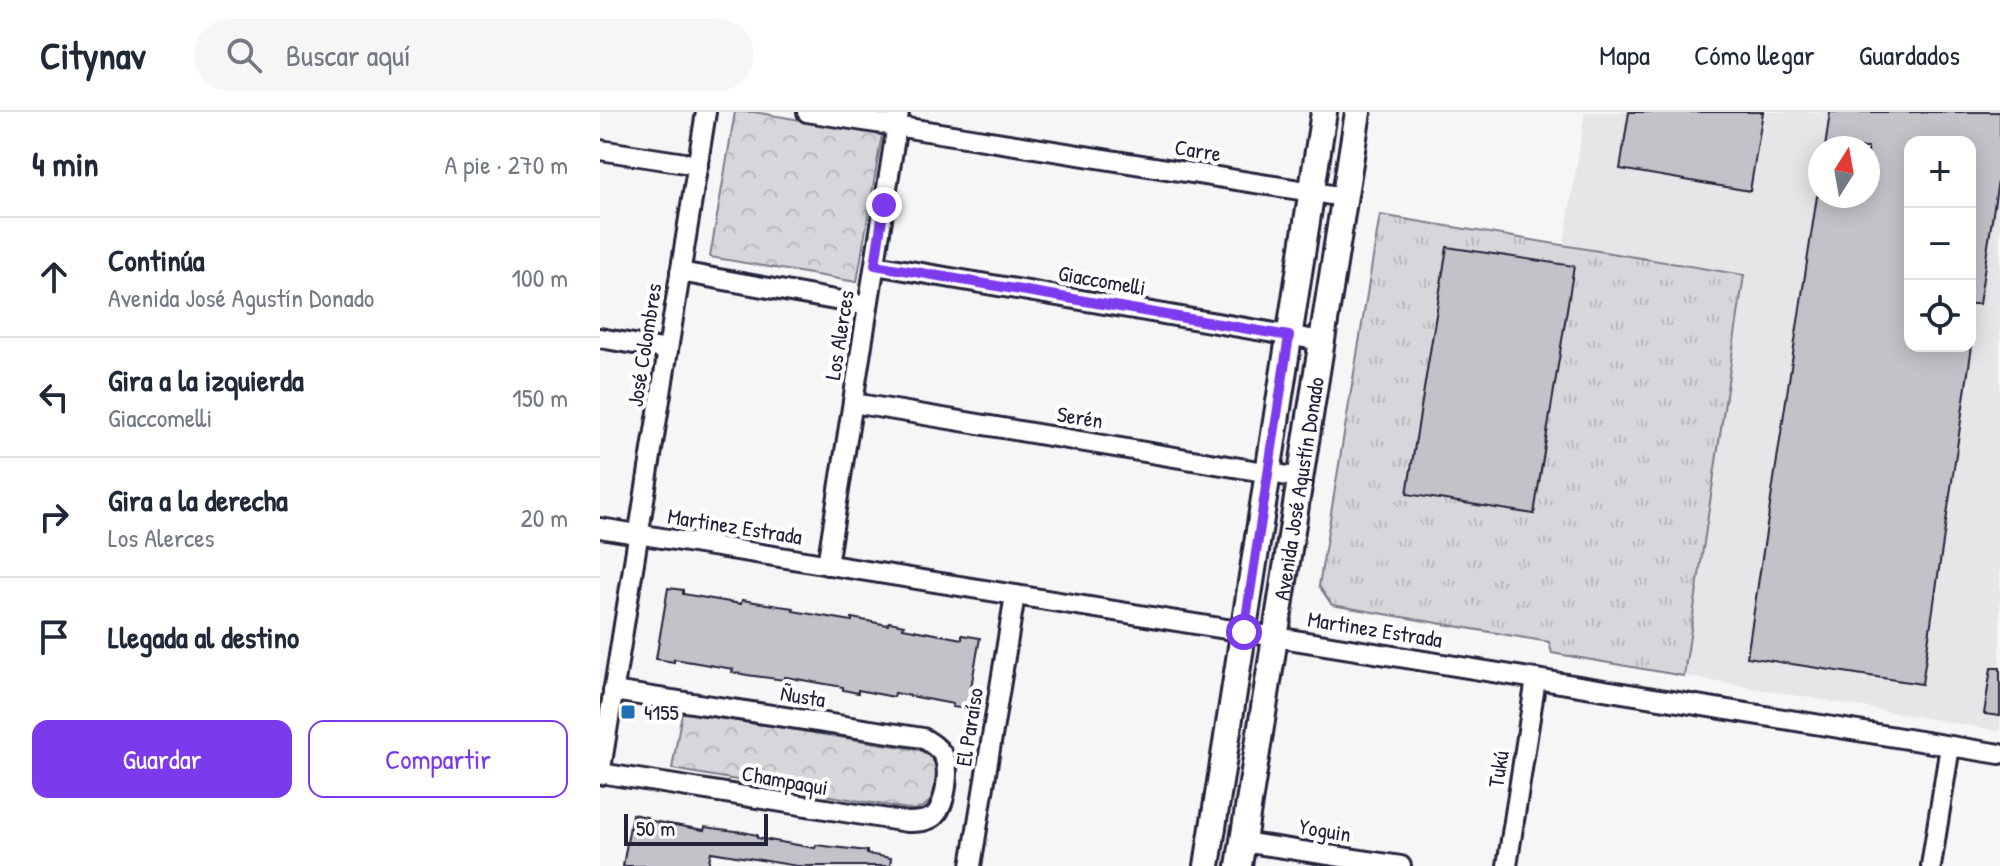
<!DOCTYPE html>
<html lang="es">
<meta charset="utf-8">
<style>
:root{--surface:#fff;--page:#f6f6f7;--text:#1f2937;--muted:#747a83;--line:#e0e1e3;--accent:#7c3aed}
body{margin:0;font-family:"Patrick Hand",sans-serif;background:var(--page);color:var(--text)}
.controls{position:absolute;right:24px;top:24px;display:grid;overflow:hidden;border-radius:16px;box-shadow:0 4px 20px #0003}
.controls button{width:72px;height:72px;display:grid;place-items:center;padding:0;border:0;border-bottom:2px solid var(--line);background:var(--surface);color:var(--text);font:40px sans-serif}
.compass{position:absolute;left:1208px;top:24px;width:72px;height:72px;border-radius:50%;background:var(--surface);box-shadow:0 4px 20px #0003;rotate:11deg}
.scale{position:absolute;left:24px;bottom:20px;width:144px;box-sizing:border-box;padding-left:8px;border:4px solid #22223b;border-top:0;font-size:22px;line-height:28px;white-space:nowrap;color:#22223b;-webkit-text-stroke:6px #fff;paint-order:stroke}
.stop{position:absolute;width:24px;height:24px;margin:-18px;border:6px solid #7c3aed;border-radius:50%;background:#fff}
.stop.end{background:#7c3aed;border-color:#fff;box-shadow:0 2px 8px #0008}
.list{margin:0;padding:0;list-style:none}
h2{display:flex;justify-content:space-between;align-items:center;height:104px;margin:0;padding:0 32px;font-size:34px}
h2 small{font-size:26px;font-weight:400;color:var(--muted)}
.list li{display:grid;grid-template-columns:52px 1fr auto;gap:24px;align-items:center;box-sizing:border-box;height:120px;padding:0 32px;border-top:2px solid var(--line)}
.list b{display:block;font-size:30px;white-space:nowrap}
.list p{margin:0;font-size:26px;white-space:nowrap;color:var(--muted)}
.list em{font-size:26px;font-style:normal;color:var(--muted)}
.actions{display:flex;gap:16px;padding:24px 32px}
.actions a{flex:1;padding:18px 0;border:2px solid var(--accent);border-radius:16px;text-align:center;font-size:28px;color:var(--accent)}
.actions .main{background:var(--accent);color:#fff}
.icon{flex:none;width:44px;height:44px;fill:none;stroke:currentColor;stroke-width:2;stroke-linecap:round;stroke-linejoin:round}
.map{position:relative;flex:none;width:1400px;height:754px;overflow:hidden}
header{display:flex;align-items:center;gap:48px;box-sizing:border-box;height:112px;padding:0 40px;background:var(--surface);border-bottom:2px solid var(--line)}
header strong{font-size:38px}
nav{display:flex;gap:44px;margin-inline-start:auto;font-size:28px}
.search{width:560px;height:72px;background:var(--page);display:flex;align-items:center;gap:20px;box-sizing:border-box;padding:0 28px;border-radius:44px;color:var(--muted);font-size:30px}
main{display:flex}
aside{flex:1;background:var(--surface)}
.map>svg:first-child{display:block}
.built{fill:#e6e6e9;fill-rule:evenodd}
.grass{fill:url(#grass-tufts);stroke:#7c7c8b;stroke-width:2}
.forest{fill:url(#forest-crowns);stroke:#7c7c8b;stroke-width:2}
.building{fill:#c2c2c9;stroke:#22223b;stroke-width:2}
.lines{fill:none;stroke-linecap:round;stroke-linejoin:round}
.street-casing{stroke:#22223b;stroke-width:24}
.secondary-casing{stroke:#22223b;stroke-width:30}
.street{stroke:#fff;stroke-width:18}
.secondary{stroke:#fff;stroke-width:24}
.route{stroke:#7c3aed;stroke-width:10}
.poi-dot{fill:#1f6fb2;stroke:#fff;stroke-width:3}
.labels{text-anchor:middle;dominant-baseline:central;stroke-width:8;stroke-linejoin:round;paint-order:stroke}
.street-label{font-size:22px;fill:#22223b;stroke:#fff}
.poi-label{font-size:22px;fill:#22223b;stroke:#fff;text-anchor:start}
</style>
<header>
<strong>Citynav</strong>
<div class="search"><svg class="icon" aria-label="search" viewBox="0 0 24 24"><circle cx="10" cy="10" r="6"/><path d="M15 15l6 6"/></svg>Buscar aquí</div>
<nav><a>Mapa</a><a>Cómo llegar</a><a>Guardados</a></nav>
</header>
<main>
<aside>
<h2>4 min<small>A pie · 270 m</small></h2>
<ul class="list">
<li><svg class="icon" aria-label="ahead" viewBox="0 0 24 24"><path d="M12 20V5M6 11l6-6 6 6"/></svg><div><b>Continúa</b><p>Avenida José Agustín Donado</p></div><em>100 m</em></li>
<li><svg class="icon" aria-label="left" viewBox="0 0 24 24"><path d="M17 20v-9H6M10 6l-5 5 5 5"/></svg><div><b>Gira a la izquierda</b><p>Giaccomelli</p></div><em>150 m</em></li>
<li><svg class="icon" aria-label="right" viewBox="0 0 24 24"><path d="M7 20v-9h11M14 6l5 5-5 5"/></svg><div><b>Gira a la derecha</b><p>Los Alerces</p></div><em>20 m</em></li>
<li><svg class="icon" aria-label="arrive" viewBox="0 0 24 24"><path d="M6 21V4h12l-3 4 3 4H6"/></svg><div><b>Llegada al destino</b></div></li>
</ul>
<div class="actions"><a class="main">Guardar</a><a>Compartir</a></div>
</aside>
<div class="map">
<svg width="1400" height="754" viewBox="0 0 1400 754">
<defs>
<pattern id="grass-tufts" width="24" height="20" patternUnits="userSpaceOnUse" patternTransform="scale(2)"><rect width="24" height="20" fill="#d7d7db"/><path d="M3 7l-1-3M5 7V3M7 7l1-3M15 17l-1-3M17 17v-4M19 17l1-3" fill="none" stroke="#b8b8bd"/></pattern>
<pattern id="forest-crowns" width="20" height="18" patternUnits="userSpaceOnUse" patternTransform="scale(2)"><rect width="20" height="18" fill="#d7d7db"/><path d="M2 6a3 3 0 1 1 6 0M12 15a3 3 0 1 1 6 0" fill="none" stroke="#b8b8bd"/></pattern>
</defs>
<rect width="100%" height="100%" fill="#f6f6f7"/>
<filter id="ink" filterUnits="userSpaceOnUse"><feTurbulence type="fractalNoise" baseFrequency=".0125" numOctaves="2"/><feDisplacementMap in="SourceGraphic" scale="16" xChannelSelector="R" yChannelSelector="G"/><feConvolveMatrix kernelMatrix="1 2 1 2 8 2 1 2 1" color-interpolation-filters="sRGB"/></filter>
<g filter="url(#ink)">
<!-- built -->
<path class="built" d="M985,0H1400V619L1084,564L1144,163L964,133ZM1310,30H1370V234H1310ZM1220,36H1268V84H1220Z"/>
<!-- grass -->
<polygon class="grass" points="780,103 1144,163 1084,564 952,541 949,530 732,493 719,474"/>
<!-- forest -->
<g class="forest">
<polygon points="135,0 154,0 282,22 257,170 110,145"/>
<polygon points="82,600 320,638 331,645 337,655 333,686 325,694 314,698 72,657"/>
</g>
<!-- building -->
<g class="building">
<polygon points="1029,0 1163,0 1150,79 1020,57"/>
<polygon points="1230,0 1400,0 1400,56 1379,192 1370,192 1370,30 1310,30 1310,234 1372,234 1322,572 1147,545 1217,84 1268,84 1268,36 1225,36"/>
<polygon points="847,135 974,154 934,402 807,382"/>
<polygon points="68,476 83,478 83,482 141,492 142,488 179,494 194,496 193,499 252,509 252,506 288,513 289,510 304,513 303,516 362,527 362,523 380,526 367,597 352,595 353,592 295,581 294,585 258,578 258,581 243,578 243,575 185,565 184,568 147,563 132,560 133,557 74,547 74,550 56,547"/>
<polygon points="1391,556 1400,556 1400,604 1384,602"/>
<polygon points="32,702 47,705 46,708 104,718 105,715 143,720 157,723 157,726 215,736 216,733 267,739 267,742 291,746 290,754 197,754 111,740 108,754 23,754"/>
</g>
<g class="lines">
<!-- street casing -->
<g class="street-casing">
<g id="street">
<polyline points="207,0 744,85"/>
<polyline points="0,38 98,53"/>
<polyline points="275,153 722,229"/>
<polyline points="80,160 268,194"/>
<polyline points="0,226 68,238"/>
<polyline points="253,291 700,366"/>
<polyline points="0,416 1400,642"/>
<polyline points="227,453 299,0"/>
<path d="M0,661L307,710C316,710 325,710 333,705C346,695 351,656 343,643C338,635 331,631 323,626L13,579"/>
<polyline points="0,663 106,0"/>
<polyline points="643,730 801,754"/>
<polyline points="371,754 415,483"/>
<polyline points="907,754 936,567"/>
<polyline points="1331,754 1350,634"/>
</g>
</g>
<!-- secondary casing -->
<g class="secondary-casing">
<g id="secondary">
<polyline points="607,754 724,0"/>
<path id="s1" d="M639,754L758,0"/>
</g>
</g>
<!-- street -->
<use href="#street" class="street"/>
<!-- secondary -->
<use href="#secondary" class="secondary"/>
</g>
</g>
<g class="lines" filter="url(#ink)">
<!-- route -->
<polyline class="route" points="284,93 275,153 689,224 644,520"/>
</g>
<!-- markers -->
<rect class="poi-dot" x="20" y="592" width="16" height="16" rx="4"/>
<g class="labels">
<!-- street labels -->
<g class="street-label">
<text transform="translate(598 38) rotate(9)">Carre</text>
<text transform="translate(502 168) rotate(10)">Giaccomelli</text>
<text transform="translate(239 223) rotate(-81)">Los Alerces</text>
<text transform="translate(44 233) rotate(-81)">José Colombres</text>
<text transform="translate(480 305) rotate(9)">Serén</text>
<text stroke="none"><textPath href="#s1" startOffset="382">Avenida José Agustín Donado</textPath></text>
<text transform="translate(135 414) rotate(9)">Martinez Estrada</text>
<text transform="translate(775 517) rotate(9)">Martinez Estrada</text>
<text transform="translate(203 584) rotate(9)">Ñusta</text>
<text transform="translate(369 615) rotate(-81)">El Paraíso</text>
<text transform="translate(898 657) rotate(-81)">Tukú</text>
<text transform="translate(185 668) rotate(10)">Champaqui</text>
<text transform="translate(725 718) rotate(9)">Yoguin</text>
</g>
<!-- poi labels -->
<g class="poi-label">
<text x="44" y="600">4155</text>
</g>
</g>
</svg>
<div class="controls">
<button>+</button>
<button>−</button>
<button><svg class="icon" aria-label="locate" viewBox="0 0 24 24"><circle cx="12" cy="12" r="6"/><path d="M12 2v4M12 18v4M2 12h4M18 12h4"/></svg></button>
</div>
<svg class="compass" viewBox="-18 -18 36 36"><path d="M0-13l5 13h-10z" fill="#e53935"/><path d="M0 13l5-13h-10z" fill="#747a83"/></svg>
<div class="scale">50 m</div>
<div class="stop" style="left:644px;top:520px"></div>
<div class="stop end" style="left:284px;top:93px"></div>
</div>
</main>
